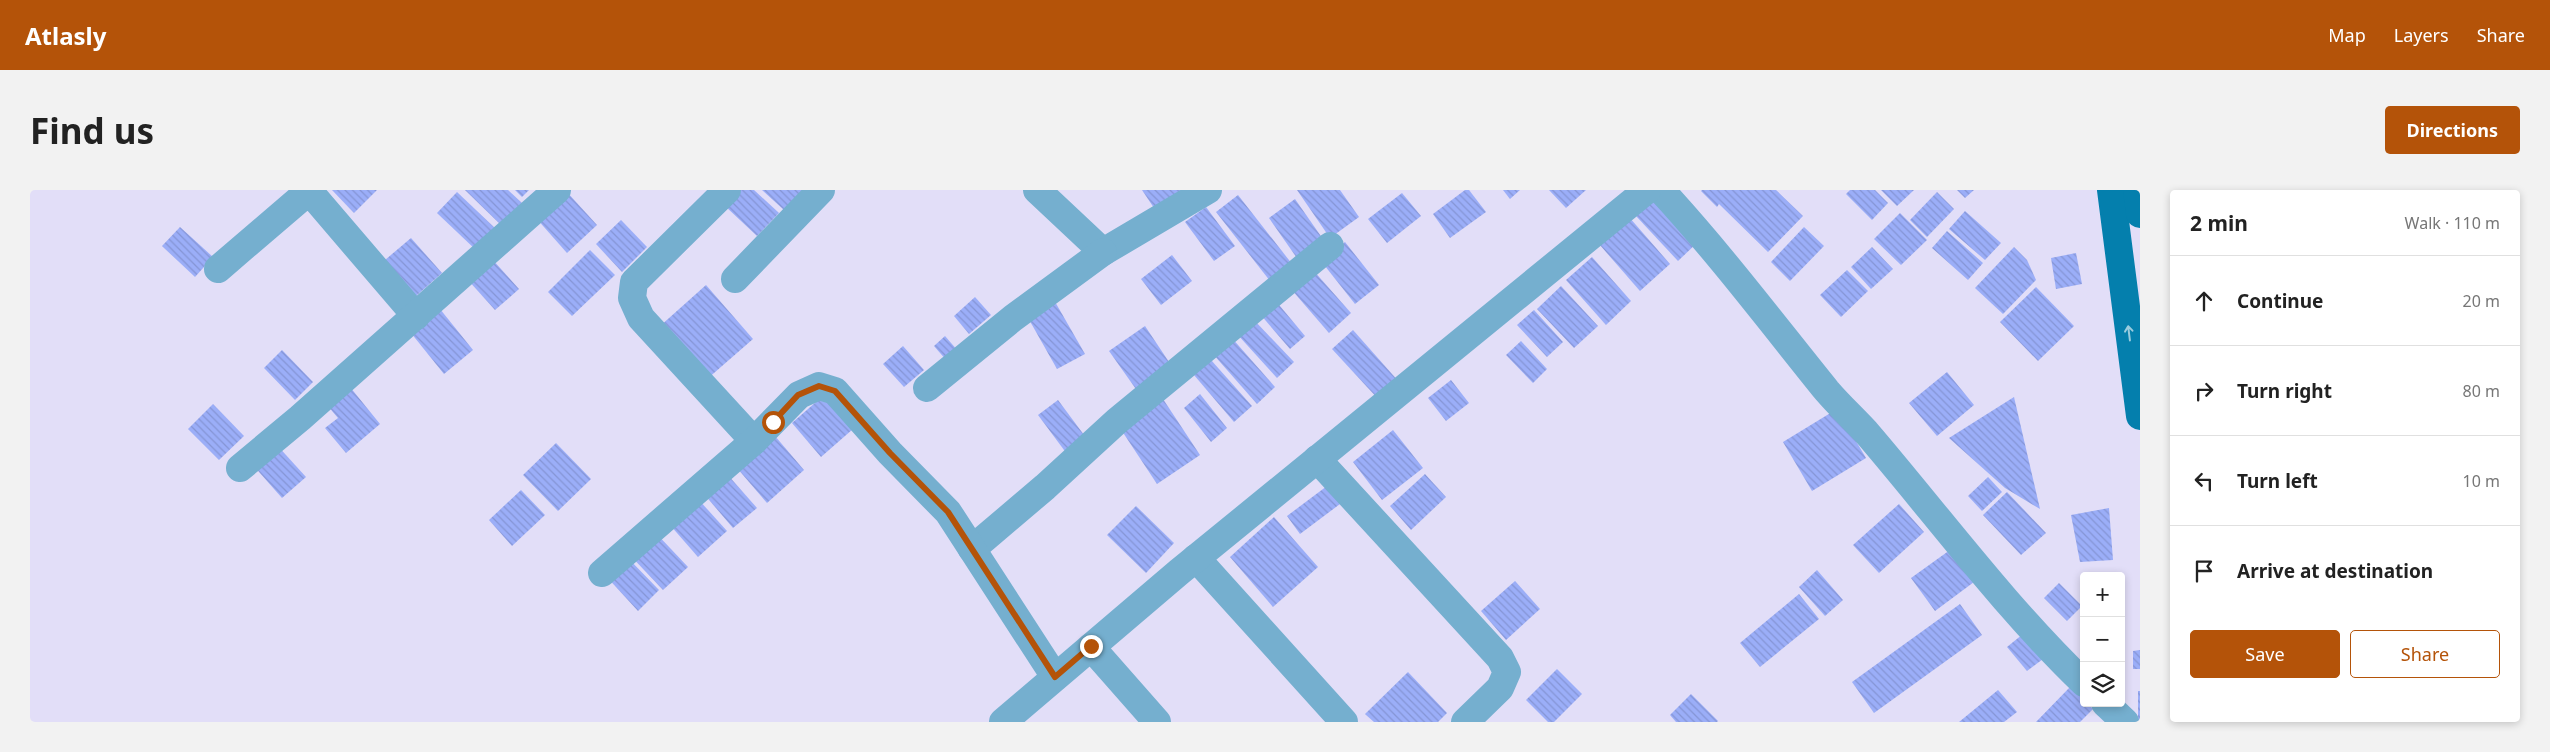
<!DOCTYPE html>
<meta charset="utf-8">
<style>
:root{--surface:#fff;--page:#f2f2f2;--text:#222;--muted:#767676;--line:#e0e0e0;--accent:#b45309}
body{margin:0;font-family:"Noto Sans",sans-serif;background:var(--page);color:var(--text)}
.controls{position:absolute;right:15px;bottom:15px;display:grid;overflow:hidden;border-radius:5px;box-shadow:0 2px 8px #0003}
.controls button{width:45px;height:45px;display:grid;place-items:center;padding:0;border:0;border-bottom:1px solid var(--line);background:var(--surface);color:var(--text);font:25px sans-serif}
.stop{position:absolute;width:15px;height:15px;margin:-11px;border:4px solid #b45309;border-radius:50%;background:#fff}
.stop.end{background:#b45309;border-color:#fff;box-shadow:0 1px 5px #0008}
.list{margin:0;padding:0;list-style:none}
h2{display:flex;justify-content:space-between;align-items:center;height:65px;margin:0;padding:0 20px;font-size:21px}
h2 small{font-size:16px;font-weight:400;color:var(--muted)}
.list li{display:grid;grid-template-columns:32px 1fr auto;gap:15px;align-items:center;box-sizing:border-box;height:90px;padding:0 20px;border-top:1px solid var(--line)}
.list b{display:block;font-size:19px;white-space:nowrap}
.list em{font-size:16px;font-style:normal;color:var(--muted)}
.actions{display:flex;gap:10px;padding:15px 20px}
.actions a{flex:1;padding:11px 0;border:1px solid var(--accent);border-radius:5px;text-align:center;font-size:18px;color:var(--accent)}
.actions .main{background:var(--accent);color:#fff}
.icon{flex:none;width:28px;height:28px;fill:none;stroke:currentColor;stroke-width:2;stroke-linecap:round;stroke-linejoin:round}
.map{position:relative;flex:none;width:2110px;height:532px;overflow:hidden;border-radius:5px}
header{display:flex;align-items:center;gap:30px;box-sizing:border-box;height:70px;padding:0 25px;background:var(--accent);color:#fff}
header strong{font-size:24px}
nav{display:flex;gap:28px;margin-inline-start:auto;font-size:18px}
.intro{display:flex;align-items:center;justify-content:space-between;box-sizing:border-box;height:120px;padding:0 30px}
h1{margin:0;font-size:35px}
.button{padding:12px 22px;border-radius:5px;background:var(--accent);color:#fff;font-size:18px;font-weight:700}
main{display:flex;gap:30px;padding:0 30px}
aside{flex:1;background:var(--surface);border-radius:5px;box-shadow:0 2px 8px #0003}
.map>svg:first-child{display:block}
.building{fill:url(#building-back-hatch)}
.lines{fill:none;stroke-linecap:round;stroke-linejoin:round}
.street{stroke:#75afcf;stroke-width:28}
.primary{stroke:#047fad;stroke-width:28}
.oneway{stroke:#9bccde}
.route{stroke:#b45309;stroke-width:6}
</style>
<header>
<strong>Atlasly</strong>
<nav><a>Map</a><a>Layers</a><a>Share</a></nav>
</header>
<div class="intro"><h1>Find us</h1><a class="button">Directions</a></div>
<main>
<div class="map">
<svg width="2110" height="532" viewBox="0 0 2110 532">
<defs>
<pattern id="building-back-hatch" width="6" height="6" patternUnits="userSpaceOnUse" patternTransform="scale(1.25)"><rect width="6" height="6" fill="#9baef8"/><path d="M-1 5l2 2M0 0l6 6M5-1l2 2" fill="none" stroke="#8595d5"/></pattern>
</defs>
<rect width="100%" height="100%" fill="#e2def8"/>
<!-- building -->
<g class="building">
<polygon points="302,0 347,0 324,23"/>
<polygon points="435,0 478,0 493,14 472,36"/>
<polygon points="485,0 499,0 492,7"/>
<polygon points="707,0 724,0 749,23 727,46 694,15"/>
<polygon points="732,0 773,0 754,20"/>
<polygon points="1112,0 1156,0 1126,21"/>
<polygon points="1267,0 1310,0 1329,27 1300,48"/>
<polygon points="1435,0 1439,0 1456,22 1420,48 1403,24"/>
<polygon points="1473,0 1490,0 1480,9"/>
<polygon points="1519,0 1556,0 1536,18"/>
<polygon points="1672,0 1746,0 1773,26 1738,62 1689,14 1687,17 1671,1"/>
<polygon points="1820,0 1845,0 1858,13 1842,30 1816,4"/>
<polygon points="1851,0 1884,0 1867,16"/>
<polygon points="1927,0 1944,0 1935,8"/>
<polygon points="536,1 567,35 537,63 506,28"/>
<polygon points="427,2 467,40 447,61 407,23"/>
<polygon points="1907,2 1924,19 1897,47 1880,30"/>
<polygon points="1372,3 1391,26 1357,53 1338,29"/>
<polygon points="1208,5 1266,79 1244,96 1186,22"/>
<polygon points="1629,6 1669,51 1648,71 1606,26"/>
<polygon points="1265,9 1295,52 1269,71 1239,28"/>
<polygon points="1176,17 1205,56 1184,71 1155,32"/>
<polygon points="1935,21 1971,53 1955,70 1919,39"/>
<polygon points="1870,23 1897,50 1871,75 1844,49"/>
<polygon points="1599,27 1640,74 1610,101 1569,54"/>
<polygon points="591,30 617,57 592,82 566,54"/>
<polygon points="150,37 183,67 165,87 132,56"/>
<polygon points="1774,37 1794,56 1760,91 1741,72"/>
<polygon points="1917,41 1953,73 1938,90 1902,58"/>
<polygon points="381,48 412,83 386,106 355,70"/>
<polygon points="1315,52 1349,95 1325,114 1291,71"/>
<polygon points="1842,57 1863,79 1841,99 1821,77"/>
<polygon points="1984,57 1997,70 2006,90 1973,124 1945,98"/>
<polygon points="560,60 585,85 542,126 518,102"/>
<polygon points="2046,63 2052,94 2026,99 2021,68"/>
<polygon points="1142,65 1162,91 1131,115 1111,89"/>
<polygon points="1562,67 1601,111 1576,135 1536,90"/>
<polygon points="462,69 489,99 465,120 438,90"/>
<polygon points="1283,80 1321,123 1299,143 1261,99"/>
<polygon points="1817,80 1838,101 1811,127 1790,105"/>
<polygon points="676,95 723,149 676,190 629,137"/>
<polygon points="1531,96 1568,136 1544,158 1507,119"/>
<polygon points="2006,97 2044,136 2008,171 1970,132"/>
<polygon points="945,107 961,125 939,144 924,126"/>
<polygon points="1024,110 1055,164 1027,179 997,126"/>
<polygon points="1245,110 1275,146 1260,159 1230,124"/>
<polygon points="410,119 443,160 414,184 381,143"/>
<polygon points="1504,120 1533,152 1517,167 1487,135"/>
<polygon points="1223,129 1264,172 1247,188 1207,144"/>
<polygon points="1115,136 1143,178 1108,202 1079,161"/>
<polygon points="1323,140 1370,193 1350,211 1302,159"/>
<polygon points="915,146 928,161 917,171 904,156"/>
<polygon points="1201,147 1245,197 1227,214 1183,164"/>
<polygon points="1491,151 1517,179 1503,193 1476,165"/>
<polygon points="873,156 894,180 874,197 853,174"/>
<polygon points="252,160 283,192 265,210 234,178"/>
<polygon points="1181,170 1222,216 1204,232 1164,185"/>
<polygon points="1917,182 1944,215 1907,246 1879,213"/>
<polygon points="1421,190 1439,213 1416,231 1398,208"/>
<polygon points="320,197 350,234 316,263 295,238 308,228 297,215"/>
<polygon points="1170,204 1197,238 1181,252 1154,218"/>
<polygon points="794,205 823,239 791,267 762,233"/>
<polygon points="1984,207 2010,319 1975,298 1919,248"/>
<polygon points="1133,209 1170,265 1127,294 1090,238"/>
<polygon points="1028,210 1057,249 1037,264 1008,225"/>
<polygon points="183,214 214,246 189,270 158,239"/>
<polygon points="1807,219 1836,268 1782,301 1753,252"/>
<polygon points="1363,240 1393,278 1352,310 1323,272"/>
<polygon points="745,246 774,280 737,313 707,278"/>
<polygon points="245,253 276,287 252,308 222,274"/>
<polygon points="526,253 561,289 528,321 493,285"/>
<polygon points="697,284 727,318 703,338 674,304"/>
<polygon points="1395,284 1416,307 1381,340 1360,316"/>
<polygon points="1958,287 1972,302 1952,321 1938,306"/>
<polygon points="1301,293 1314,311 1270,344 1257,326"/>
<polygon points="491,300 515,325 482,356 459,330"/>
<polygon points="1977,302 2016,343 1991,365 1953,325"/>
<polygon points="668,309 697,341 668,367 640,335"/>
<polygon points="1869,314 1894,342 1849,383 1823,355"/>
<polygon points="1106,316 1144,353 1116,383 1077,345"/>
<polygon points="2079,318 2083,370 2050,372 2041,325"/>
<polygon points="1244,327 1288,377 1243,417 1200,367"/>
<polygon points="623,340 658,377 633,400 598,363"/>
<polygon points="1920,360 1944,392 1905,421 1881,388"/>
<polygon points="596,366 629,400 608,421 575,385"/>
<polygon points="1787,380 1813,410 1795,426 1769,397"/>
<polygon points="1485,391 1510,419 1476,450 1451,421"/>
<polygon points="2029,393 2052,416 2037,431 2014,408"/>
<polygon points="1769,404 1789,429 1730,477 1710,453"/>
<polygon points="1930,414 1952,445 1844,523 1822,492"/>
<polygon points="1993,444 2013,469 1997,481 1977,457"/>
<polygon points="2110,460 2110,479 2103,479 2103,461"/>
<polygon points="1527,479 1552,504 1524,532 1518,532 1496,510"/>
<polygon points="1378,482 1417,523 1408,532 1344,532 1335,524"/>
<polygon points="2040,497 2054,510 2054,513 2057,513 2063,519 2050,532 2006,532"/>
<polygon points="1968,500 1987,522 1974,532 1929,532"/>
<rect x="2108" y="501" width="2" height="29"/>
<polygon points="1661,504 1688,531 1687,532 1646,532 1640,525"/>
</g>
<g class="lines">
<!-- street -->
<g class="street">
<polyline points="697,0 604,92 602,108 611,128 724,251"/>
<polyline points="1007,0 1073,62 1178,0"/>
<path d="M1631,0C1690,64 1742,133 1797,201C1809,215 1823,228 1836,242C1908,326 1974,416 2054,493"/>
<polyline points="188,79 279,1 386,126"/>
<polyline points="705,89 791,0"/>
<polyline points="897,198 983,128 1073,62"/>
<polyline points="1287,269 1470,468 1477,482 1470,498 1435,532"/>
<polyline points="210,278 270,228 527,0"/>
<polyline points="942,359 1015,297 1087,231 1300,56"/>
<polyline points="1166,368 1314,532"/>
<polyline points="572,383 724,251 769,205 789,196 805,201 860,263 918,322 1025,487"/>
<polyline points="1061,457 1127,532"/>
<polyline points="2075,513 2095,532"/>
<polyline points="973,532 1149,382 1617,0"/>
</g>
<!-- primary -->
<g class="primary">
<polyline points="2081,0 2110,226"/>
<polyline points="2107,0 2110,24"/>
</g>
</g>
<!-- one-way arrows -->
<defs><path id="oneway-shaft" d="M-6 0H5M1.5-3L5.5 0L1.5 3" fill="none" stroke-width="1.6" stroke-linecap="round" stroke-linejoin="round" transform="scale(1.25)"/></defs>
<use class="oneway" href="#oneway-shaft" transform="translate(2099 143) rotate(-97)"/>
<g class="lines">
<!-- route -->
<polyline class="route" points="743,232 768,205 789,196 805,201 860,263 918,322 1025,487 1061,456"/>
</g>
</svg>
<div class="controls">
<button>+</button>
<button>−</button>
<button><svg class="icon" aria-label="layers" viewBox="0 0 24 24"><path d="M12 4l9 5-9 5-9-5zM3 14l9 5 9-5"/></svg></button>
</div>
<div class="stop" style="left:743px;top:232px"></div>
<div class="stop end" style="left:1061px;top:456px"></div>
</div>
<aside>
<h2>2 min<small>Walk · 110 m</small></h2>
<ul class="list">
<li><svg class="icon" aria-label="ahead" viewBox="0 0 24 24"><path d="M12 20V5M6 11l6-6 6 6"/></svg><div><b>Continue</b></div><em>20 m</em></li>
<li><svg class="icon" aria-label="right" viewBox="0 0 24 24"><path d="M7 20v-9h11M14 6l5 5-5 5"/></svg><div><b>Turn right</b></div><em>80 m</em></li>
<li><svg class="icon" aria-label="left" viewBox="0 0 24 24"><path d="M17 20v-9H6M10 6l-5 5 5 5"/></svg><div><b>Turn left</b></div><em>10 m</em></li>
<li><svg class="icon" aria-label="arrive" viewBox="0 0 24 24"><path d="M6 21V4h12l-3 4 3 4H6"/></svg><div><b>Arrive at destination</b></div></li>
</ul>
<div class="actions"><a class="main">Save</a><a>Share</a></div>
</aside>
</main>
